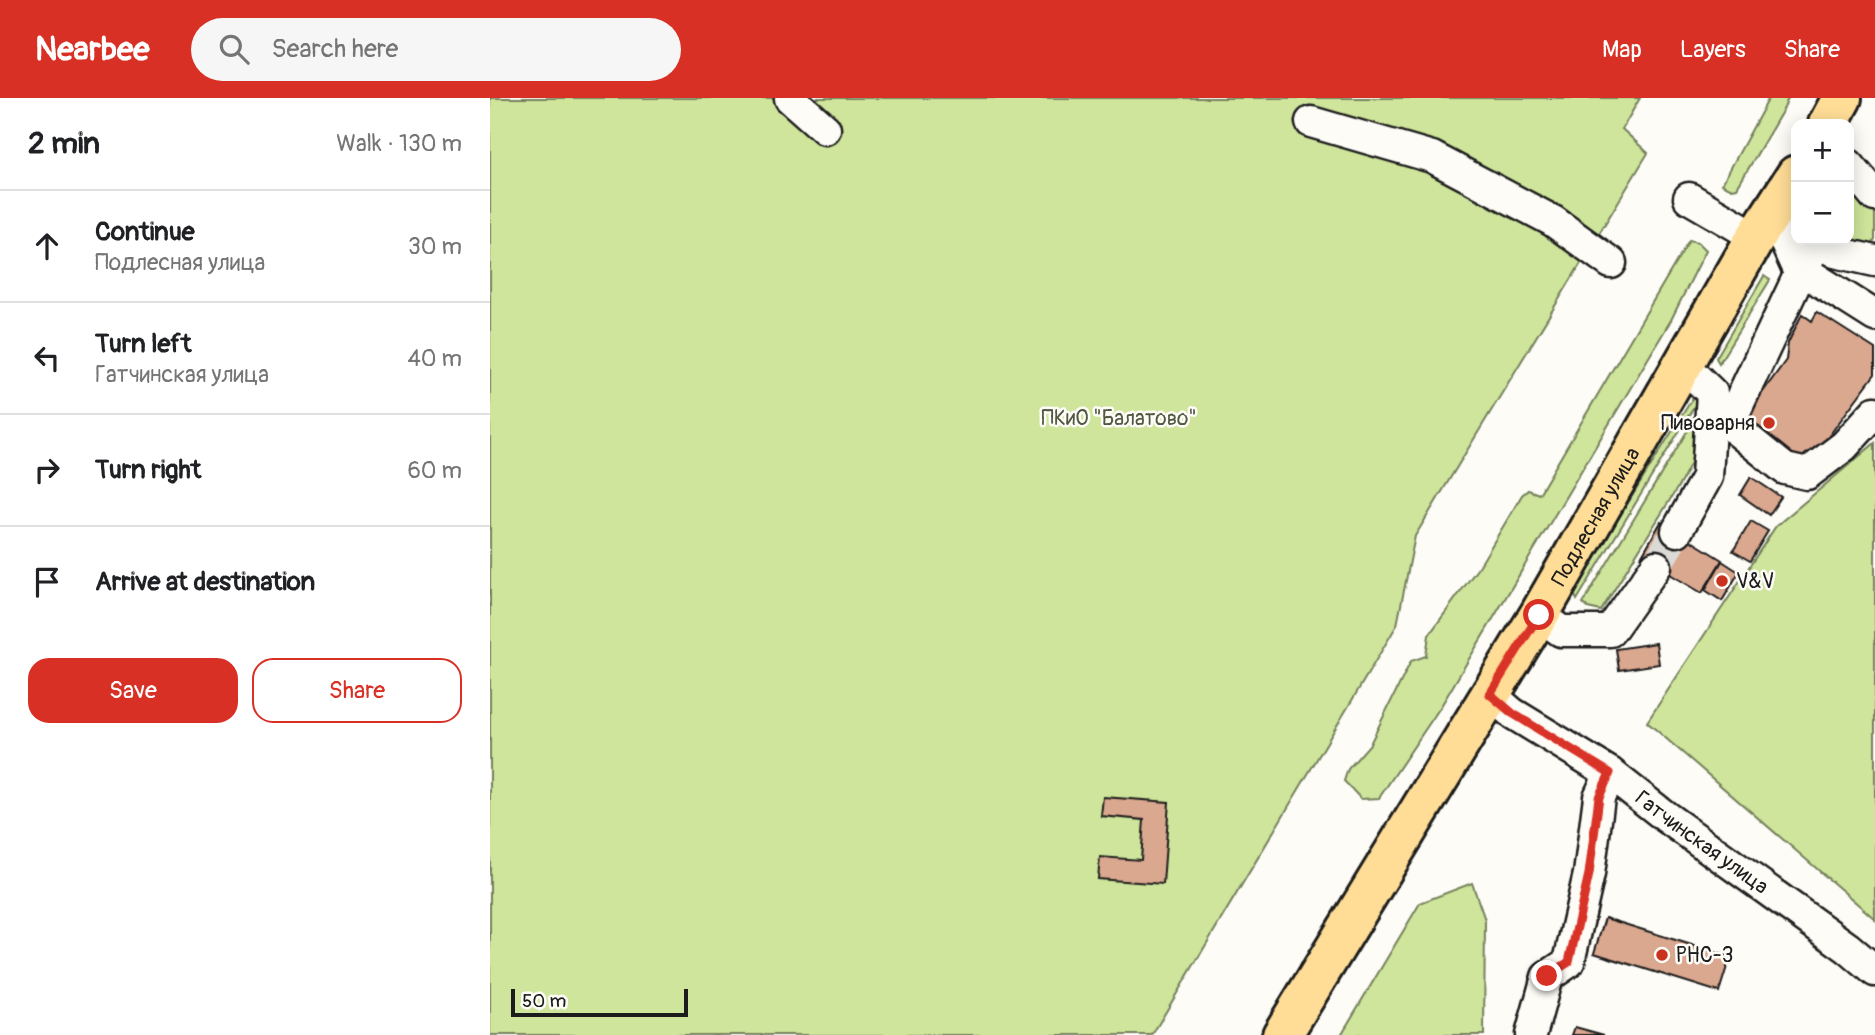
<!DOCTYPE html>
<meta charset="utf-8">
<style>
:root{--surface:#fff;--page:#f6f6f6;--text:#202124;--muted:#757577;--line:#e0e0e0;--accent:#d93025}
body{margin:0;font-family:Pangolin,sans-serif;background:var(--page);color:var(--text)}
.controls{position:absolute;right:21px;top:21px;display:grid;overflow:hidden;border-radius:14px;box-shadow:0 4px 18px #0003}
.controls button{width:63px;height:63px;display:grid;place-items:center;padding:0;border:0;border-bottom:2px solid var(--line);background:var(--surface);color:var(--text);font:35px sans-serif}
.scale{position:absolute;left:21px;bottom:18px;width:177px;box-sizing:border-box;padding-left:7px;border:4px solid #1c1c1c;border-top:0;font-size:19px;line-height:24px;white-space:nowrap;color:#1c1c1c;-webkit-text-stroke:5px #fdfcf7;paint-order:stroke}
.stop{position:absolute;width:21px;height:21px;margin:-16px;border:5px solid #d93025;border-radius:50%;background:#fff}
.stop.end{background:#d93025;border-color:#fff;box-shadow:0 2px 7px #0008}
.list{margin:0;padding:0;list-style:none}
h2{display:flex;justify-content:space-between;align-items:center;height:91px;margin:0;padding:0 28px;font-size:30px}
h2 small{font-size:23px;font-weight:400;color:var(--muted)}
.list li{display:grid;grid-template-columns:46px 1fr auto;gap:21px;align-items:center;box-sizing:border-box;height:112px;padding:0 28px;border-top:2px solid var(--line)}
.list b{display:block;font-size:26px;white-space:nowrap}
.list p{margin:0;font-size:23px;white-space:nowrap;color:var(--muted)}
.list em{font-size:23px;font-style:normal;color:var(--muted)}
.actions{display:flex;gap:14px;padding:21px 28px}
.actions a{flex:1;padding:16px 0;border:2px solid var(--accent);border-radius:21px;text-align:center;font-size:24px;color:var(--accent)}
.actions .main{background:var(--accent);color:#fff}
.icon{flex:none;width:38px;height:38px;fill:none;stroke:currentColor;stroke-width:2;stroke-linecap:round;stroke-linejoin:round}
.map{position:relative;flex:none;width:1385px;height:937px;overflow:hidden}
header{display:flex;align-items:center;gap:42px;box-sizing:border-box;height:98px;padding:0 35px;background:var(--accent);color:#fff}
header strong{font-size:33px}
nav{display:flex;gap:38px;margin-inline-start:auto;font-size:24px}
.search{width:490px;height:63px;background:var(--page);display:flex;align-items:center;gap:18px;box-sizing:border-box;padding:0 24px;border-radius:38px;color:var(--muted);font-size:26px}
main{display:flex}
aside{flex:1;background:var(--surface)}
.map>svg:first-child{display:block}
.green{fill:#cee59b;stroke:#75805c;stroke-width:2}
.building{fill:#daa78f;stroke:#1c1c1c;stroke-width:2}
.lines{fill:none;stroke-linecap:round;stroke-linejoin:round}
.minor-tunnel{stroke:#dbdad6;stroke-width:30;stroke-dasharray:30 15;stroke-linecap:butt}
.minor-casing{stroke:#1c1c1c;stroke-width:35}
.major-casing{stroke:#1c1c1c;stroke-width:44}
.minor{stroke:#fdfcf7;stroke-width:30}
.major{stroke:#ffdd96;stroke-width:38}
.route{stroke:#d93025;stroke-width:9}
.poi-dot{fill:#c8321e;stroke:#fdfcf7;stroke-width:2.5}
.labels{text-anchor:middle;dominant-baseline:central;stroke-width:5;stroke-linejoin:round;paint-order:stroke}
.park-label{font-size:21px;fill:#515842;stroke:#fdfcf7}
.poi-label{font-size:21px;fill:#1c1c1c;stroke:#fdfcf7;text-anchor:start}
.street-label{font-size:21px;fill:#1c1c1c;stroke:#fdfcf7}
</style>
<header>
<strong>Nearbee</strong>
<div class="search"><svg class="icon" aria-label="search" viewBox="0 0 24 24"><circle cx="10" cy="10" r="6"/><path d="M15 15l6 6"/></svg>Search here</div>
<nav><a>Map</a><a>Layers</a><a>Share</a></nav>
</header>
<main>
<aside>
<h2>2 min<small>Walk · 130 m</small></h2>
<ul class="list">
<li><svg class="icon" aria-label="ahead" viewBox="0 0 24 24"><path d="M12 20V5M6 11l6-6 6 6"/></svg><div><b>Continue</b><p>Подлесная улица</p></div><em>30 m</em></li>
<li><svg class="icon" aria-label="left" viewBox="0 0 24 24"><path d="M17 20v-9H6M10 6l-5 5 5 5"/></svg><div><b>Turn left</b><p>Гатчинская улица</p></div><em>40 m</em></li>
<li><svg class="icon" aria-label="right" viewBox="0 0 24 24"><path d="M7 20v-9h11M14 6l5 5-5 5"/></svg><div><b>Turn right</b></div><em>60 m</em></li>
<li><svg class="icon" aria-label="arrive" viewBox="0 0 24 24"><path d="M6 21V4h12l-3 4 3 4H6"/></svg><div><b>Arrive at destination</b></div></li>
</ul>
<div class="actions"><a class="main">Save</a><a>Share</a></div>
</aside>
<div class="map">
<svg width="1385" height="937" viewBox="0 0 1385 937">
<rect width="100%" height="100%" fill="#fdfcf7"/>
<filter id="ink" filterUnits="userSpaceOnUse"><feTurbulence type="fractalNoise" baseFrequency=".0143" numOctaves="2"/><feDisplacementMap in="SourceGraphic" scale="14" xChannelSelector="R" yChannelSelector="G"/><feConvolveMatrix kernelMatrix="1 2 1 2 8 2 1 2 1" color-interpolation-filters="sRGB"/></filter>
<g filter="url(#ink)">
<!-- green -->
<g class="green">
<polygon points="0,0 1150,0 1132,31 1158,55 925,438 907,527 662,937 0,937"/>
<polygon points="1279,0 1298,0 1294,10 1247,90 1242,91 1232,86"/>
<polygon points="1359,87 1385,108 1385,142 1381,149 1344,142 1359,142"/>
<polygon points="1199,142 1208,144 1216,152 1181,222 951,608 889,700 871,701 854,683 858,671 880,646 921,563 936,558 939,537 990,467 1032,397 1038,392 1049,396"/>
<polygon points="1274,178 1280,182 1229,265 1226,260"/>
<polygon points="1207,293 1211,297 1087,502 1083,494"/>
<polygon points="1213,307 1207,353 1191,384 1111,513 1098,510 1093,505"/>
<polygon points="1385,345 1385,821 1157,624 1286,428"/>
<polygon points="982,785 995,822 994,937 851,937 930,805"/>
</g>
<!-- building -->
<g class="building">
<polygon points="1327,214 1385,251 1385,276 1318,366 1252,323 1296,262 1298,245 1312,216 1322,223"/>
<polygon points="1261,379 1291,399 1279,417 1250,397"/>
<polygon points="1261,423 1278,433 1260,463 1243,453"/>
<polygon points="1171,424 1232,462 1212,495 1151,459"/>
<polygon points="1232,463 1249,474 1232,503 1215,492"/>
<polygon points="1166,545 1169,566 1129,572 1126,551"/>
<polygon points="613,699 679,704 673,786 608,781 610,759 651,762 654,722 611,718"/>
<polygon points="1115,820 1240,859 1229,894 1104,855"/>
<polygon points="1085,929 1114,937 1082,937"/>
</g>
<g class="lines">
<!-- minor-tunnel -->
<polyline class="minor-tunnel" points="1166,468 1187,433"/>
<!-- minor casing -->
<g class="minor-casing">
<g id="minor">
<polyline points="300,0 335,31"/>
<polyline points="821,24 942,59 1063,123 1121,165"/>
<polyline points="1359,67 1385,98"/>
<polyline points="1199,100 1266,139"/>
<polyline points="1282,115 1306,168 1385,218"/>
<polyline points="1324,142 1345,154 1385,163"/>
<polyline points="1328,144 1312,171 1239,326 1295,371 1317,376 1354,348 1385,314"/>
<polyline points="1187,433 1217,379 1222,295 1193,267"/>
<polyline points="1049,517 1071,533 1120,533 1166,468"/>
<path id="s1" d="M1000,596L1022,615L1120,675L1176,719L1358,850L1385,873"/>
<polyline points="1041,937 1057,879 1079,864 1099,776 1109,699 1120,675"/>
</g>
</g>
<!-- major casing -->
<g class="major-casing">
<g id="major">
<polyline points="1338,26 1352,0"/>
<path id="s2" d="M792,937L1049,517L1266,139L1306,77"/>
</g>
</g>
<!-- minor -->
<use href="#minor" class="minor"/>
<!-- major -->
<use href="#major" class="major"/>
</g>
</g>
<g class="lines" filter="url(#ink)">
<!-- route -->
<polyline class="route" points="1049,517 1000,596 1022,615 1120,675 1109,699 1099,776 1079,864 1057,878"/>
</g>
<!-- markers -->
<g class="poi-dot">
<circle cx="1279" cy="325" r="7"/>
<circle cx="1232" cy="483" r="7"/>
<circle cx="1172" cy="857" r="7"/>
</g>
<g class="labels">
<!-- park labels -->
<g class="park-label">
<text x="629" y="320">ПКиО "Балатово"</text>
</g>
<!-- poi labels -->
<g class="poi-label">
<text x="1265" y="325" text-anchor="end">Пивоварня</text>
<text x="1246" y="483">V&amp;V</text>
<text x="1186" y="857">РНС-3</text>
</g>
<!-- street labels -->
<g class="street-label">
<text stroke="none"><textPath href="#s2" startOffset="606">Подлесная улица</textPath></text>
<text stroke="none"><textPath href="#s1" startOffset="259">Гатчинская улица</textPath></text>
</g>
</g>
</svg>
<div class="controls">
<button>+</button>
<button>−</button>
</div>
<div class="scale">50 m</div>
<div class="stop" style="left:1049px;top:517px"></div>
<div class="stop end" style="left:1057px;top:878px"></div>
</div>
</main>
